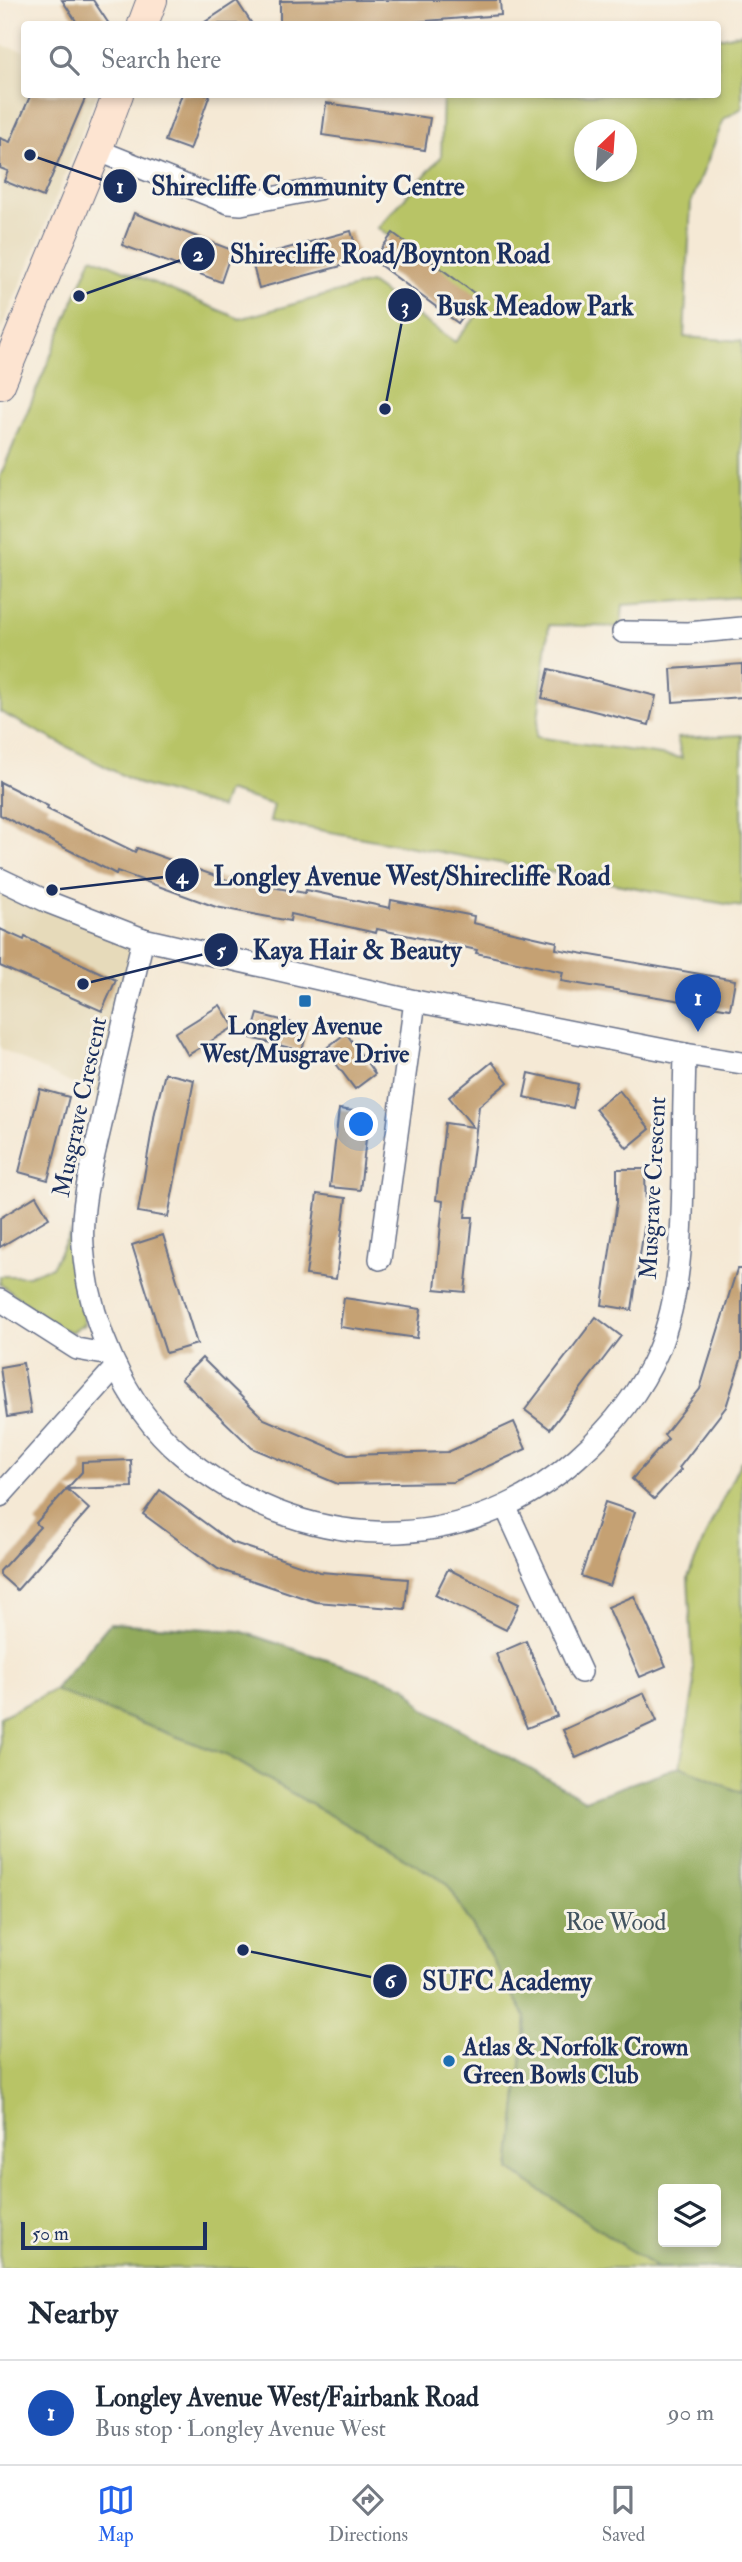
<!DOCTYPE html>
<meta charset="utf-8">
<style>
:root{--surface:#fff;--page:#f2f2f3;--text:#1f2937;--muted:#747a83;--line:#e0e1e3;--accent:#2563eb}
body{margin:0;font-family:"IM FELL Double Pica",serif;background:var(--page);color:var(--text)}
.controls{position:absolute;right:21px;bottom:21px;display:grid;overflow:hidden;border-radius:7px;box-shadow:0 4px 10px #0003}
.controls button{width:63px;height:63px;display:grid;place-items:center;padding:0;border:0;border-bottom:2px solid var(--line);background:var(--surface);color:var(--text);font:35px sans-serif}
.compass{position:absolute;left:574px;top:119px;width:63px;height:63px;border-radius:50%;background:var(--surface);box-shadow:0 4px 10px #0003;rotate:25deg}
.scale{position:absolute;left:21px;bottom:18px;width:186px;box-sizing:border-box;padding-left:7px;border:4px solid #1b2f5e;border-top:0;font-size:19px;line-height:24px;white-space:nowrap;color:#1b2f5e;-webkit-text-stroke:5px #f7f3e8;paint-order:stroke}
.you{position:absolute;left:362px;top:1125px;width:24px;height:24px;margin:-18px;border:5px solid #fff;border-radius:50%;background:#1a73e8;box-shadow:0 0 0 10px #1a73e833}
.badge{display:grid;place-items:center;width:46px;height:46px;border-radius:50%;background:var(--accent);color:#fff;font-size:23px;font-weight:700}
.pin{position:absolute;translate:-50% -58px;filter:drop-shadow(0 2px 4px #0008)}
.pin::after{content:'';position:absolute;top:37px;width:24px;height:21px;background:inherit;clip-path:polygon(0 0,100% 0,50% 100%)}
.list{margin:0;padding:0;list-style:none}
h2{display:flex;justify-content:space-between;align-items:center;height:91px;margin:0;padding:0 28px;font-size:30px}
h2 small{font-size:23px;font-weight:400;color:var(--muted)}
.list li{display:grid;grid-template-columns:46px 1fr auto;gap:21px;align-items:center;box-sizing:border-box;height:105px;padding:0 28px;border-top:2px solid var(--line)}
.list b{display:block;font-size:26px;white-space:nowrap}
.list p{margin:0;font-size:23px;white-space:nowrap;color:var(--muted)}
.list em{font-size:23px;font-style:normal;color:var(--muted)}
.icon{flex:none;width:38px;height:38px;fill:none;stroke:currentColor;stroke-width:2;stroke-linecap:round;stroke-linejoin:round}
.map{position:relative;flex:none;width:742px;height:2268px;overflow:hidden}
.search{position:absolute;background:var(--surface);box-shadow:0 4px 10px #0003;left:21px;right:21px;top:21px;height:77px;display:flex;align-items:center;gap:18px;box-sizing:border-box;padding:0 24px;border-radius:7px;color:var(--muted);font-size:26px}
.sheet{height:196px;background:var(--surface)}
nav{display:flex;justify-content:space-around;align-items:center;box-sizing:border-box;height:98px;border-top:2px solid var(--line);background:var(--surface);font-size:19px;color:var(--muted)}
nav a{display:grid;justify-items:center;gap:4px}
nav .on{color:var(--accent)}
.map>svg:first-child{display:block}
.built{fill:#e6daba}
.green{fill:#b8c466;stroke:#6a7a62;stroke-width:2;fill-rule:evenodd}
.forest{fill:#92aa5b;stroke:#566c5c;stroke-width:2;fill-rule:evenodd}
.building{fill:#c5a173}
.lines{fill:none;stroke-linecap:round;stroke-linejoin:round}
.street-casing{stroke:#677088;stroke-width:24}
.secondary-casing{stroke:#677088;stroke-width:32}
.street{stroke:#fff;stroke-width:21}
.secondary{stroke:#fde4d1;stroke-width:30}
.poi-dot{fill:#1f6fb2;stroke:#f7f3e8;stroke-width:2.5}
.labels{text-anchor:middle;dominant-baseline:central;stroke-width:6;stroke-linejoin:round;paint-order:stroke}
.poi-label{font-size:24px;font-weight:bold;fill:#1b2f5e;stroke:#f7f3e8}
.street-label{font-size:24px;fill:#1b2f5e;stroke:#f7f3e8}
.park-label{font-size:24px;fill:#425460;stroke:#f7f3e8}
.leader{fill:none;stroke:#1b2f5e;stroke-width:2.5}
.callout-dot{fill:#1b2f5e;stroke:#f7f3e8;stroke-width:2.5}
.mark-label{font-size:21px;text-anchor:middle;font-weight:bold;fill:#fff}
.callout-label{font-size:26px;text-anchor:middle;font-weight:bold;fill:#1b2f5e;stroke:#f7f3e8;stroke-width:6;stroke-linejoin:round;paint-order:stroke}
</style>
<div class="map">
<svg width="742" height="2268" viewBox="0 0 742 2268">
<rect width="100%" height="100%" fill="#f7f3e8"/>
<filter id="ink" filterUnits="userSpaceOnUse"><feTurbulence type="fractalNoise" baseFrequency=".0143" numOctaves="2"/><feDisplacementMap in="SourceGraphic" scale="14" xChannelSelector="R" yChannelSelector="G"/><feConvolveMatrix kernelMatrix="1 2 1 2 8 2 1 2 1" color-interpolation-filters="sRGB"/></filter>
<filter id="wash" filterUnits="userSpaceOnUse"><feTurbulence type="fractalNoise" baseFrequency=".00686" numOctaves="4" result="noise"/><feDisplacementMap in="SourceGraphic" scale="28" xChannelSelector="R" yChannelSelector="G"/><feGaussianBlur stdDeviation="1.57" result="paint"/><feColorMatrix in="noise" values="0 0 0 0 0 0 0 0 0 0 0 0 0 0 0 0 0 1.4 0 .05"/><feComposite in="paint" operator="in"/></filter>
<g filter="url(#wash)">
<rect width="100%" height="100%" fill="#f5e9d5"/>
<!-- built -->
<g class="built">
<polygon points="0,45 24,51 24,94 96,95 41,236 0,332"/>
<polygon points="0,879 143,939 106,1101 0,1048"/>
</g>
<!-- green -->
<g class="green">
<path d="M742,33V108L724,119L691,203L684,337L742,341V597L623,605L621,627L549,625L536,737L682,758L677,738L742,735V907L270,821L274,805L227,791L221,808L139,784L0,712V477L92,257L240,319L370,283L455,342L486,305L378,228L441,157L443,95L718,94V38ZM584,130H626V172H584Z"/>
<polygon points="70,1233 84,1325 71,1332 60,1328 0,1284 0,1276 28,1276 52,1267"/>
<polygon points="741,1461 742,1461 742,1793 680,1766 694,1688 688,1577 708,1530"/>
<polygon points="54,1690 228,1756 447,1883 526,2017 510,2170 657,2268 0,2268 0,1717"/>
</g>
<!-- forest -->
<path class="forest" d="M110,1623L240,1631L406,1686L424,1709L585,1800L680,1766L742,1793V2268H657L510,2170L526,2017L447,1883L228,1756L54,1690ZM663,2189H716V2242H663Z"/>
<g id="blocks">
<!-- building -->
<g class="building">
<polygon points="62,0 93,0 109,24 78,24"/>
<polygon points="357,0 500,0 501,15 388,24 280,24 280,1"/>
<polygon points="237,1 252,24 202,24"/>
<polygon points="31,94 87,94 43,197 4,181 8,171 0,168 0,138 10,142"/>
<polygon points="182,94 210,94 190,150 165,141"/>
<polygon points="326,103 430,118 425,150 322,135"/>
<polygon points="134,213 232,250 221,282 122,245"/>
<polygon points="351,231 360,261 259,288 251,258"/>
<polygon points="393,233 478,296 458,323 373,260"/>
<polygon points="742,664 742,697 673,702 671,669"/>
<polygon points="549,669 656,696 649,725 542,698"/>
<polygon points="0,782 48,806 47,809 135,852 137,848 238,884 239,881 305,893 306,890 390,908 391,900 474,916 473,923 557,942 556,949 735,980 730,1009 561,981 563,972 476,953 477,950 377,929 376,933 291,914 290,921 216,907 117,871 116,874 0,815"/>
<polygon points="0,929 24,940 25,937 116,980 102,1011 0,966"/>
<polygon points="220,1005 234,1027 188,1055 175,1033"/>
<polygon points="258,1014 308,1027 302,1051 251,1038"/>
<polygon points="346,1033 375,1074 355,1089 325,1049"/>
<polygon points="492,1062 508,1082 479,1106 465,1217 473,1217 465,1292 435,1289 443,1201 436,1200 445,1123 473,1127 449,1097"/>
<polygon points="165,1073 194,1080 168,1217 138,1212 155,1112"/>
<polygon points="529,1073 578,1084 573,1108 524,1097"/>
<polygon points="40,1089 69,1097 48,1180 19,1172"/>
<polygon points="619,1090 650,1129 627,1148 595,1109"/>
<polygon points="339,1109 369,1113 360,1190 330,1187"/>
<polygon points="617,1169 645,1169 646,1215 632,1310 602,1305 617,1202"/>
<polygon points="317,1194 346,1198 336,1279 306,1275"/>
<polygon points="36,1196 49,1218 0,1247 0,1218"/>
<polygon points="163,1235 197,1344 166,1353 132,1245"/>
<polygon points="737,1269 742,1269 742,1357 726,1407 679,1468 681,1470 654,1499 632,1479 668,1439 664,1435 700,1389"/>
<polygon points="344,1298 421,1309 417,1338 340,1327"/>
<polygon points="596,1317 621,1336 550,1429 525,1410"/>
<polygon points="202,1358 264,1419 348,1455 448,1452 514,1422 526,1449 453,1482 338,1484 252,1448 181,1379"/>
<polygon points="23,1363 31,1413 7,1417 0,1367"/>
<polygon points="131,1460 132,1487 67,1489 89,1509 17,1590 0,1575 0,1571 40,1527 36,1523 82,1472 82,1462"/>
<polygon points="160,1490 231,1542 320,1572 408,1579 405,1609 316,1602 218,1569 143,1514"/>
<polygon points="605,1502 635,1512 610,1586 581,1576"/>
<polygon points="448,1569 519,1604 506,1630 435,1595"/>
<polygon points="634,1596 666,1666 640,1677 608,1607"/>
<polygon points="526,1641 557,1716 527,1728 496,1654"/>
<polygon points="644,1693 657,1721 576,1758 563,1730"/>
</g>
</g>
</g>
<g filter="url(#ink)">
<use href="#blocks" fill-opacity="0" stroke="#677088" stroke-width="2"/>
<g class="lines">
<!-- street casing -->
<g class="street-casing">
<g id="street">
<polyline points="97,150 229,203 241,204 318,189"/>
<polyline points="623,632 688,633 742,628"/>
<polyline points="0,879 48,902 143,939 415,1001 685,1054 742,1063"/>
<path d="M143,939C129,999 115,1059 102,1120C93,1161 80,1203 83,1246C88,1319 124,1406 181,1454C297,1553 462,1562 577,1458C611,1428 640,1393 658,1351C681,1296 682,1234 683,1176C683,1135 684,1095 685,1054"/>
<polyline points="380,1259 415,1001"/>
<polyline points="0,1300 77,1349 110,1355"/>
<polyline points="0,1496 116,1367"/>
<polyline points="506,1508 581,1672"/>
</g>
</g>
<!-- secondary casing -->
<g class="secondary-casing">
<g id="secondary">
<polyline points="143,24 152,0"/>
<polyline points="0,384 97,150 118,94"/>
</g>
</g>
<!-- street -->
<use href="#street" class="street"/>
<!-- secondary -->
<use href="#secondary" class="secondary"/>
</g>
</g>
<!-- markers -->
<g class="poi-dot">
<rect x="298" y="994" width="14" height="14" rx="3.5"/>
<circle cx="449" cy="2061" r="7"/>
</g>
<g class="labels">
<!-- poi labels -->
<g class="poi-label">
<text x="305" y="1026">Longley Avenue<tspan x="305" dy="28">West/Musgrave Drive</tspan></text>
<text x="463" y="2047" text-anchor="start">Atlas &amp; Norfolk Crown<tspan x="463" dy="28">Green Bowls Club</tspan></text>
</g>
<!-- street labels -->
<g class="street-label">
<text transform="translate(80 1107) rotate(-78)">Musgrave Crescent</text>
<text transform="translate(653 1188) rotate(-87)">Musgrave Crescent</text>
</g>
<!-- park labels -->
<g class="park-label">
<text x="616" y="1922">Roe Wood</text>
</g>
</g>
<!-- callouts -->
<path class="leader" d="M30 155L120 186M79 296L198 254M385 409L405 305M52 890L182 875M83 984L221 950M243 1950L390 1981"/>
<g class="callout-dot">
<circle cx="30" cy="155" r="7"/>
<circle cx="79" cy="296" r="7"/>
<circle cx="385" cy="409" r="7"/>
<circle cx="52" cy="890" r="7"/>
<circle cx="83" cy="984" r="7"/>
<circle cx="243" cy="1950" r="7"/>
<circle cx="120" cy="186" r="18"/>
<circle cx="198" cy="254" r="18"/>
<circle cx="405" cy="305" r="18"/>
<circle cx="182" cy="875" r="18"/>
<circle cx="221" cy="950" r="18"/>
<circle cx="390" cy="1981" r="18"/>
</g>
<g class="mark-label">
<text x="120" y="193">1</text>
<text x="198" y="261">2</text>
<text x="405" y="313">3</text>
<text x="182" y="883">4</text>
<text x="221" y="957">5</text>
<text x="390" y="1988">6</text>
</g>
<g class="callout-label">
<text x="308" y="195">Shirecliffe Community Centre</text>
<text x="390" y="263">Shirecliffe Road/Boynton Road</text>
<text x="535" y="315">Busk Meadow Park</text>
<text x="412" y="885">Longley Avenue West/Shirecliffe Road</text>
<text x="357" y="959">Kaya Hair &amp; Beauty</text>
<text x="507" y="1990">SUFC Academy</text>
</g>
</svg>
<div class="controls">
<button><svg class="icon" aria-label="layers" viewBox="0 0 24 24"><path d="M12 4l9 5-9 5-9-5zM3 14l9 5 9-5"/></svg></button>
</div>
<svg class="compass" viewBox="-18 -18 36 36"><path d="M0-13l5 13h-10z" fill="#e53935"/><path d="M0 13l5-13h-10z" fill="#747a83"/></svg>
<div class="scale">50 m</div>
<div class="you"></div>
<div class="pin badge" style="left:698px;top:1032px;background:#1a4fb4">1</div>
<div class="search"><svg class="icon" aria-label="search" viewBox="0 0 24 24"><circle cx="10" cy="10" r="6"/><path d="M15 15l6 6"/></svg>Search here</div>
</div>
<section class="sheet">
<h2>Nearby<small></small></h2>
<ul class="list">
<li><span class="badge" style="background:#1a4fb4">1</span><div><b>Longley Avenue West/Fairbank Road</b><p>Bus stop · Longley Avenue West</p></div><em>90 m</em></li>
</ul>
</section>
<nav>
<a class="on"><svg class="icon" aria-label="map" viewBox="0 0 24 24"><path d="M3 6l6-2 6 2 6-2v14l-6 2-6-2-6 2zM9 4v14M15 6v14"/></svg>Map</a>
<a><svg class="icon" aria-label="directions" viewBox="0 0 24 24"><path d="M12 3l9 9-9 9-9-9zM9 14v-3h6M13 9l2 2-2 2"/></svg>Directions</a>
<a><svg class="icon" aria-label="saved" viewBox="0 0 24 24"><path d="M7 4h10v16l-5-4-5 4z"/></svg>Saved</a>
</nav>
